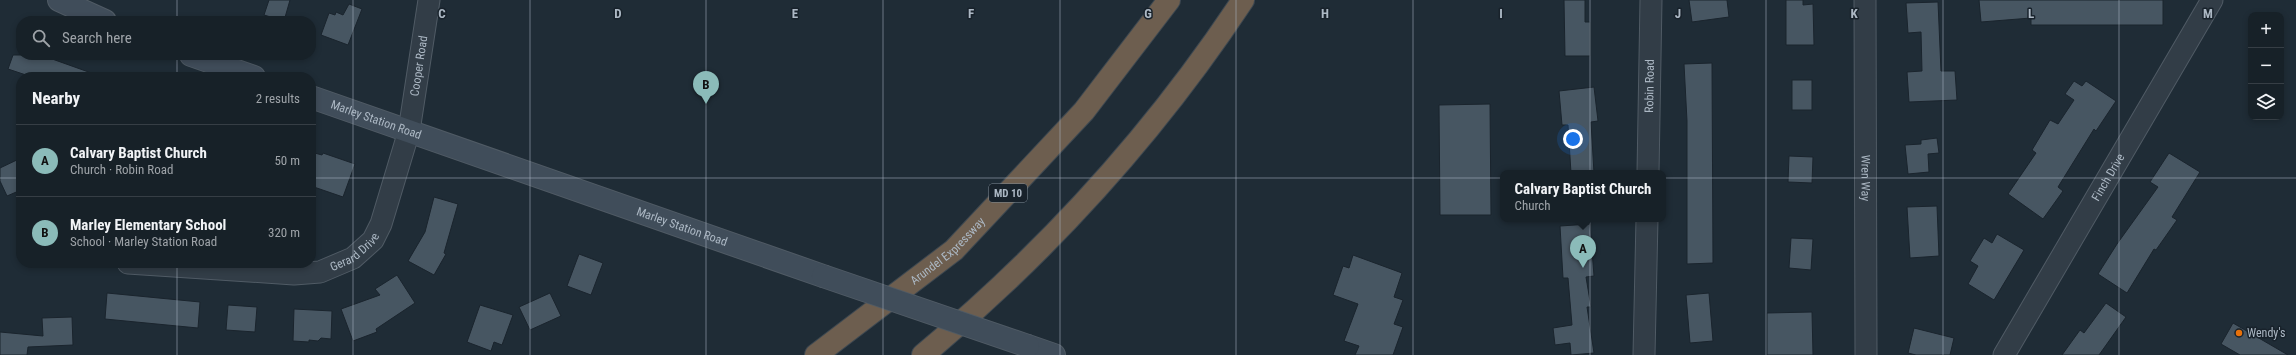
<!DOCTYPE html>
<meta charset="utf-8">
<style>
:root{--surface:#172128;--page:#242e34;--text:#f1f3f6;--muted:#9ea3a8;--line:#363e45;--accent:#8bbbb9}
body{margin:0;font-family:"Roboto Condensed",sans-serif;background:var(--page);color:var(--text)}
.controls{position:absolute;right:12px;top:12px;display:grid;overflow:hidden;border-radius:8px;box-shadow:0 2px 6px #0003}
.controls button{width:36px;height:36px;display:grid;place-items:center;padding:0;border:0;border-bottom:1px solid var(--line);background:var(--surface);color:var(--text);font:20px sans-serif}
.you{position:absolute;left:1573px;top:139px;width:14px;height:14px;margin:-10px;border:3px solid #fff;border-radius:50%;background:#1a73e8;box-shadow:0 0 0 6px #1a73e833}
.badge{display:grid;place-items:center;width:26px;height:26px;border-radius:50%;background:var(--accent);color:#111;font-size:13px;font-weight:700}
.pin{position:absolute;translate:-50% -33px;filter:drop-shadow(0 1px 2px #0008)}
.pin::after{content:'';position:absolute;top:21px;width:14px;height:12px;background:inherit;clip-path:polygon(0 0,100% 0,50% 100%)}
.popup{position:absolute;left:1500px;top:170px;width:166px;height:52px;box-sizing:border-box;display:grid;place-content:center;border-radius:8px;background:var(--surface);filter:drop-shadow(0 1px 3px #0005);font-size:13px;white-space:nowrap;color:var(--muted)}
.popup b{font-size:15px;color:var(--text)}
.popup::after{content:'';position:absolute;left:50%;top:100%;margin-left:-8px;border:8px solid transparent;border-top-color:var(--surface)}
.list{margin:0;padding:0;list-style:none}
h2{display:flex;justify-content:space-between;align-items:center;height:52px;margin:0;padding:0 16px;font-size:17px}
h2 small{font-size:13px;font-weight:400;color:var(--muted)}
.list li{display:grid;grid-template-columns:26px 1fr auto;gap:12px;align-items:center;box-sizing:border-box;height:72px;padding:0 16px;border-top:1px solid var(--line)}
.list b{display:block;font-size:15px;white-space:nowrap}
.list p{margin:0;font-size:13px;white-space:nowrap;color:var(--muted)}
.list em{font-size:13px;font-style:normal;color:var(--muted)}
.icon{flex:none;width:22px;height:22px;fill:none;stroke:currentColor;stroke-width:2;stroke-linecap:round;stroke-linejoin:round}
.map{position:relative;flex:none;width:2296px;height:355px;overflow:hidden}
.search{position:absolute;background:var(--surface);box-shadow:0 2px 6px #0003;left:16px;top:16px;width:300px;height:44px;display:flex;align-items:center;gap:10px;box-sizing:border-box;padding:0 14px;border-radius:16px;color:var(--muted);font-size:15px}
.panel{position:absolute;background:var(--surface);box-shadow:0 2px 6px #0003;left:16px;top:72px;width:300px;height:196px;border-radius:16px}
.map>svg:first-child{display:block}
.building{fill:#475662;stroke:#1a242d}
.lines{fill:none;stroke-linecap:round;stroke-linejoin:round}
.minor-casing{stroke:#505b65;stroke-width:23}
.secondary-casing{stroke:#505b65;stroke-width:24}
.motorway-casing{stroke:#3d4851;stroke-width:24}
.minor{stroke:#323d47;stroke-width:21}
.secondary{stroke:#404d5a;stroke-width:22}
.motorway{stroke:#6d5e4f;stroke-width:22}
.secondary-bridge-casing{stroke:#505b65;stroke-width:24;stroke-linecap:butt}
.secondary-bridge{stroke:#404d5a;stroke-width:22}
.grid{fill:none;stroke:#acb8c4;stroke-width:1;stroke-opacity:0.55}
.food-dot{fill:#e8710a;stroke:#18222b;stroke-width:1.5}
.labels{text-anchor:middle;dominant-baseline:central;stroke-width:3;stroke-linejoin:round;paint-order:stroke}
.shield{fill:#18222b;stroke:#808b96;stroke-width:1}
.shield-label{font-size:11px;font-weight:bold;fill:#acb8c4}
.street-label{font-size:12px;fill:#acb8c4;stroke:#18222b}
.poi-label{font-size:12px;fill:#acb8c4;stroke:#18222b;text-anchor:start}
.grid-label{font-size:13px;text-anchor:middle;font-weight:bold;fill:#acb8c4;stroke:#18222b;stroke-width:3;stroke-linejoin:round;paint-order:stroke}
</style>
<div class="map">
<svg width="2296" height="355" viewBox="0 0 2296 355">
<rect width="100%" height="100%" fill="#1f2c36"/>
<!-- building -->
<g class="building">
<polygon points="269,0 290,0 284,21 264,15"/>
<polygon points="1564,0 1585,0 1585,22 1590,22 1590,56 1565,56"/>
<polygon points="1689,0 1727,0 1729,17 1692,22"/>
<polygon points="1786,0 1803,0 1803,5 1813,4 1814,45 1786,45"/>
<polygon points="1979,0 2163,0 2163,25 2031,25 2031,18 1981,22"/>
<polygon points="1938,2 1941,71 1955,71 1957,100 1909,102 1907,72 1922,71 1921,32 1908,33 1906,3"/>
<polygon points="349,4 362,9 348,45 321,35 329,13 335,15 336,12 343,15"/>
<polygon points="13,55 41,55 97,75 97,77 32,77 8,69"/>
<polygon points="1712,63 1713,263 1687,264 1687,121 1684,64"/>
<rect x="1792" y="80" width="20" height="30"/>
<polygon points="2074,81 2082,86 2086,81 2116,101 2096,131 2094,129 2058,187 2063,191 2043,219 2008,194 2036,153 2032,150 2050,120 2058,124 2074,100 2065,94"/>
<polygon points="1594,87 1598,121 1591,122 1594,173 1571,173 1568,125 1562,125 1559,91"/>
<polygon points="1490,104 1491,215 1440,215 1439,105"/>
<polygon points="1937,138 1939,153 1928,154 1929,172 1908,174 1905,145 1921,144 1921,140"/>
<polygon points="311,152 322,155 323,153 355,164 343,197 311,186"/>
<polygon points="2169,153 2200,172 2172,217 2177,220 2156,250 2154,249 2127,293 2098,274 2117,244 2158,187 2150,182"/>
<polygon points="1789,156 1813,157 1812,183 1788,182"/>
<polygon points="21,158 21,190 7,196 0,181 0,168"/>
<polygon points="434,197 458,204 444,253 446,254 434,275 408,261 425,232"/>
<polygon points="1937,206 1939,256 1910,258 1907,207"/>
<polygon points="1590,224 1594,276 1586,277 1591,307 1587,307 1594,353 1571,355 1570,343 1555,345 1553,328 1572,325 1568,278 1563,278 1560,226"/>
<polygon points="1997,234 2024,250 1994,300 1968,284 1978,266 1970,261 1984,238 1992,243"/>
<polygon points="1791,238 1813,239 1811,270 1789,268"/>
<polygon points="579,254 603,263 591,295 567,286"/>
<polygon points="1353,255 1402,273 1394,297 1403,300 1394,324 1403,327 1393,355 1355,355 1359,346 1344,341 1358,304 1333,295 1343,266 1349,268"/>
<polygon points="397,275 415,303 376,329 377,332 353,341 341,309 380,295 375,289"/>
<polygon points="107,293 200,302 198,328 105,319"/>
<polygon points="550,293 561,316 530,330 519,307"/>
<polygon points="1709,293 1713,341 1690,343 1686,295"/>
<polygon points="2106,303 2126,317 2099,355 2062,355 2080,330 2084,333"/>
<polygon points="228,305 257,307 255,332 226,330"/>
<polygon points="480,305 513,315 502,345 494,342 491,351 467,342"/>
<polygon points="294,309 332,311 331,339 321,338 318,341 309,340 309,342 293,341"/>
<polygon points="1812,312 1813,355 1767,355 1767,313"/>
<polygon points="72,317 73,345 28,347 27,355 0,355 0,332 43,336 42,318"/>
<polygon points="2233,323 2288,355 2240,355 2221,344"/>
<polygon points="1914,328 1954,338 1950,355 1916,355 1908,353"/>
</g>
<g class="lines">
<!-- minor casing -->
<g class="minor-casing">
<g id="minor">
<path id="s1" d="M1865,0L1866,355"/>
<path id="s2" d="M1648,173L1651,0"/>
<path id="s3" d="M128,263L294,274L320,272L353,258L373,240L381,224L409,131L429,0"/>
<polyline points="1644,355 1647,219"/>
<path id="s4" d="M2004,355L2212,0"/>
</g>
</g>
<!-- secondary casing -->
<g class="secondary-casing">
<g id="secondary">
<polyline points="59,0 105,21"/>
<polyline points="191,55 254,77"/>
<path id="s5" d="M311,97L823,276"/>
<polyline points="1028,346 1054,355"/>
</g>
</g>
<!-- motorway casing -->
<g class="motorway-casing">
<g id="motorway">
<path id="s6" d="M816,355L954,250L1084,111L1169,0"/>
<path d="M923,355C1048,251 1153,136 1243,0"/>
</g>
</g>
<!-- minor -->
<use href="#minor" class="minor"/>
<!-- secondary -->
<use href="#secondary" class="secondary"/>
<!-- motorway -->
<use href="#motorway" class="motorway"/>
<!-- secondary-bridge casing -->
<g class="secondary-bridge-casing">
<polyline id="secondary-bridge" points="823,276 1028,346"/>
</g>
<!-- secondary-bridge -->
<use href="#secondary-bridge" class="secondary-bridge"/>
</g>
<!-- grid -->
<path class="grid" d="M177,0V21M353,0V355M530,0V355M706,0V355M883,0V355M1060,0V355M1236,0V355M1413,0V355M1590,0V355M1766,0V355M1943,0V355M2119,0V355M177,55V77M0,178H21M311,178H2296M177,263V355"/>
<!-- markers -->
<circle class="food-dot" cx="2239" cy="333" r="4"/>
<g class="labels">
<!-- shield labels -->
<rect class="shield" x="989" y="184" width="38" height="18" rx="3"/>
<g class="shield-label">
<text x="1008" y="193">MD 10</text>
</g>
<!-- street labels -->
<g class="street-label">
<text stroke="none"><textPath href="#s3" startOffset="436">Cooper Road</textPath></text>
<text stroke="none"><textPath href="#s2" startOffset="87">Robin Road</textPath></text>
<text stroke="none"><textPath href="#s5" startOffset="69">Marley Station Road</textPath></text>
<text stroke="none"><textPath href="#s1" startOffset="178">Wren Way</textPath></text>
<text stroke="none"><textPath href="#s4" startOffset="206">Finch Drive</textPath></text>
<text stroke="none"><textPath href="#s5" startOffset="393">Marley Station Road</textPath></text>
<text stroke="none"><textPath href="#s3" startOffset="233">Gerard Drive</textPath></text>
<text stroke="none"><textPath href="#s6" startOffset="168">Arundel Expressway</textPath></text>
</g>
<!-- poi labels -->
<g class="poi-label">
<text x="2247" y="333">Wendy's</text>
</g>
</g>
<g class="grid-label">
<text x="442" y="18">C</text>
<text x="618" y="18">D</text>
<text x="795" y="18">E</text>
<text x="971" y="18">F</text>
<text x="1148" y="18">G</text>
<text x="1325" y="18">H</text>
<text x="1501" y="18">I</text>
<text x="1678" y="18">J</text>
<text x="1854" y="18">K</text>
<text x="2031" y="18">L</text>
<text x="2208" y="18">M</text>
</g>
</svg>
<div class="controls">
<button>+</button>
<button>−</button>
<button><svg class="icon" aria-label="layers" viewBox="0 0 24 24"><path d="M12 4l9 5-9 5-9-5zM3 14l9 5 9-5"/></svg></button>
</div>
<div class="you"></div>
<div class="pin badge" style="left:1583px;top:268px">A</div>
<div class="popup"><b>Calvary Baptist Church</b>Church</div>
<div class="pin badge" style="left:706px;top:104px">B</div>
<div class="search"><svg class="icon" aria-label="search" viewBox="0 0 24 24"><circle cx="10" cy="10" r="6"/><path d="M15 15l6 6"/></svg>Search here</div>
<section class="panel">
<h2>Nearby<small>2 results</small></h2>
<ul class="list">
<li><span class="badge">A</span><div><b>Calvary Baptist Church</b><p>Church · Robin Road</p></div><em>50 m</em></li>
<li><span class="badge">B</span><div><b>Marley Elementary School</b><p>School · Marley Station Road</p></div><em>320 m</em></li>
</ul>
</section>
</div>
